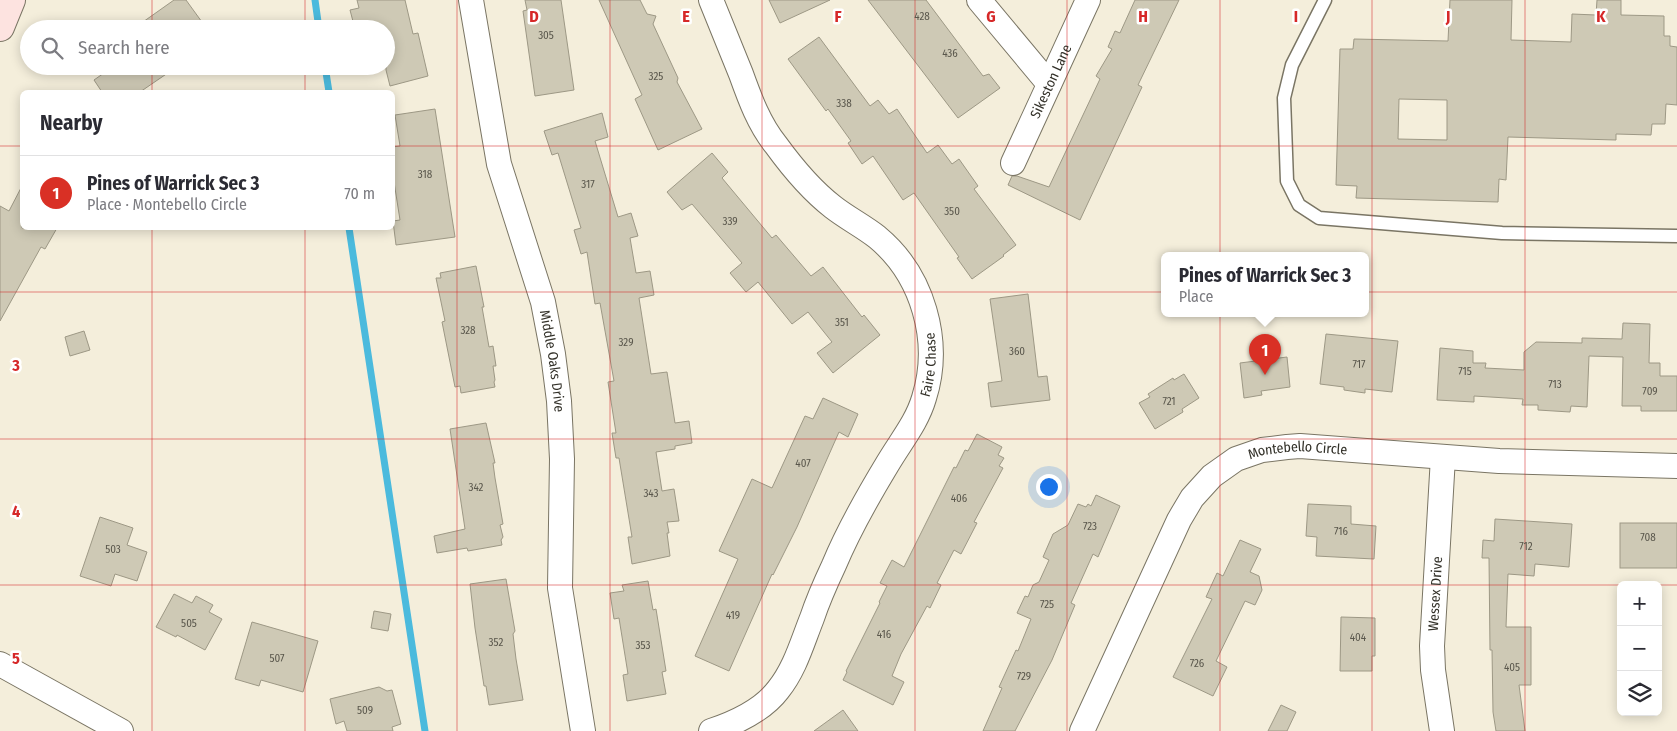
<!DOCTYPE html>
<meta charset="utf-8">
<style>
:root{--surface:#fff;--page:#f7f7f7;--text:#2b2b33;--muted:#7c7c81;--line:#e1e1e2;--accent:#d93025}
body{margin:0;font-family:"Fira Sans Condensed",sans-serif;background:var(--page);color:var(--text)}
.controls{position:absolute;right:15px;bottom:15px;display:grid;overflow:hidden;border-radius:8px;box-shadow:0 2px 12px #0003}
.controls button{width:45px;height:45px;display:grid;place-items:center;padding:0;border:0;border-bottom:1px solid var(--line);background:var(--surface);color:var(--text);font:25px sans-serif}
.you{position:absolute;left:1048px;top:486px;width:18px;height:18px;margin:-12px;border:4px solid #fff;border-radius:50%;background:#1a73e8;box-shadow:0 0 0 8px #1a73e833}
.badge{display:grid;place-items:center;width:32px;height:32px;border-radius:50%;background:var(--accent);color:#fff;font-size:16px;font-weight:700}
.pin{position:absolute;translate:-50% -41px;filter:drop-shadow(0 1px 2px #0008)}
.pin::after{content:'';position:absolute;top:26px;width:18px;height:15px;background:inherit;clip-path:polygon(0 0,100% 0,50% 100%)}
.popup{position:absolute;left:1161px;top:252px;width:208px;height:65px;box-sizing:border-box;display:grid;place-content:center;border-radius:8px;background:var(--surface);filter:drop-shadow(0 1px 4px #0005);font-size:16px;white-space:nowrap;color:var(--muted)}
.popup b{font-size:19px;color:var(--text)}
.popup::after{content:'';position:absolute;left:50%;top:100%;margin-left:-10px;border:10px solid transparent;border-top-color:var(--surface)}
.list{margin:0;padding:0;list-style:none}
h2{display:flex;justify-content:space-between;align-items:center;height:65px;margin:0;padding:0 20px;font-size:21px}
h2 small{font-size:16px;font-weight:400;color:var(--muted)}
.list li{display:grid;grid-template-columns:32px 1fr auto;gap:15px;align-items:center;box-sizing:border-box;height:75px;padding:0 20px;border-top:1px solid var(--line)}
.list b{display:block;font-size:19px;white-space:nowrap}
.list p{margin:0;font-size:16px;white-space:nowrap;color:var(--muted)}
.list em{font-size:16px;font-style:normal;color:var(--muted)}
.icon{flex:none;width:28px;height:28px;fill:none;stroke:currentColor;stroke-width:2;stroke-linecap:round;stroke-linejoin:round}
.map{position:relative;flex:none;width:1677px;height:731px;overflow:hidden}
.search{position:absolute;background:var(--surface);box-shadow:0 2px 12px #0003;left:20px;top:20px;width:375px;height:55px;display:flex;align-items:center;gap:12px;box-sizing:border-box;padding:0 18px;border-radius:28px;color:var(--muted);font-size:19px}
.panel{position:absolute;background:var(--surface);box-shadow:0 2px 12px #0003;left:20px;top:90px;width:375px;height:140px;border-radius:8px}
.map>svg:first-child{display:block}
.lines{fill:none;stroke-linecap:round;stroke-linejoin:round}
.stream{stroke:#4bbadd;stroke-width:7}
.building{fill:#cec9b5;stroke:#9d9885;fill-rule:evenodd}
.lane-casing{stroke:#7a7564;stroke-width:15}
.street-casing{stroke:#7a7564;stroke-width:26}
.secondary-casing{stroke:#7a7564;stroke-width:30}
.lane{stroke:#fff;stroke-width:12}
.street{stroke:#fff;stroke-width:24}
.secondary{stroke:#fde3e0;stroke-width:28}
.grid{fill:none;stroke:#d62828;stroke-width:1;stroke-opacity:0.55}
.labels{text-anchor:middle;dominant-baseline:central;stroke-width:5;stroke-linejoin:round;paint-order:stroke}
.number-label{font-size:11px;fill:#5a574c}
.street-label{font-size:14px;fill:#333129;stroke:#fff}
.grid-label{font-size:16px;text-anchor:middle;font-weight:bold;fill:#d62828;stroke:#fff;stroke-width:5;stroke-linejoin:round;paint-order:stroke}
</style>
<div class="map">
<svg width="1677" height="731" viewBox="0 0 1677 731">
<rect width="100%" height="100%" fill="#f4eedb"/>
<g class="lines">
<!-- stream -->
<g class="stream">
<polyline points="315,0 319,29"/>
<polyline points="325,66 329,92"/>
<polyline points="349,228 425,731"/>
</g>
</g>
<!-- building -->
<g class="building">
<polygon points="174,0 186,0 207,29 133,29"/>
<polygon points="357,0 405,0 413,34 418,33 428,76 390,86 386,70 386,29 355,29 350,10 359,8"/>
<polygon points="525,0 561,0 574,90 535,96 523,11 527,10"/>
<polygon points="599,0 640,0 647,14 656,16 653,24 678,78 677,82 702,129 658,150 635,99 642,95"/>
<polygon points="769,0 830,0 780,23"/>
<polygon points="868,0 926,0 983,76 989,74 1000,88 958,118"/>
<polygon points="1135,0 1179,0 1138,85 1142,87 1080,220 1008,185 1012,176 1017,176 1049,187 1100,79 1096,76 1112,49 1108,47 1115,31 1120,33"/>
<path d="M1450,0H1512L1511,40L1571,42L1572,14L1596,15L1597,0H1621V15L1664,16V36H1670V46L1677,47V105L1666,104L1665,124H1652L1651,135L1616,134V140L1508,137L1506,180L1499,179L1498,202L1356,198L1357,186L1336,185L1340,49H1353L1354,39L1448,41ZM1399,99L1447,100V140L1398,139Z"/>
<polygon points="819,37 870,106 878,100 889,114 897,109 927,153 938,145 952,164 959,159 978,186 974,189 1016,245 1003,255 1004,256 972,279 957,258 959,257 914,193 903,200 873,156 862,164 848,143 851,141 828,109 826,111 788,59"/>
<polygon points="114,66 178,66 140,92 102,92 94,80"/>
<polygon points="435,109 455,237 396,245 393,221 400,220 392,169 392,147 400,146 395,115"/>
<polygon points="602,113 608,137 595,141 618,217 631,213 638,236 630,238 636,273 650,271 654,295 639,298 651,374 667,372 675,423 689,421 692,443 675,446 675,449 656,452 662,491 674,489 679,521 667,522 669,533 667,533 670,556 632,564 628,537 632,537 619,458 616,458 612,433 616,433 608,382 614,381 600,303 595,304 587,252 581,254 574,230 581,228 558,153 552,155 544,131"/>
<polygon points="712,153 728,172 722,178 772,238 776,235 811,276 823,267 862,317 864,315 880,335 833,373 817,353 832,342 808,312 792,324 758,282 746,292 730,273 742,263 692,204 682,210 667,192"/>
<polygon points="22,186 22,228 57,228 45,249 41,247 0,321 0,206 9,211"/>
<polygon points="476,266 484,307 482,307 489,347 493,346 496,366 493,366 495,380 494,382 495,387 461,393 460,386 455,387 442,322 445,321 436,278 441,278 440,273"/>
<polygon points="1028,294 1038,377 1047,376 1050,400 991,407 988,383 1002,381 990,299"/>
<polygon points="1623,323 1650,324 1649,363 1660,363 1660,376 1677,376 1677,411 1641,411 1641,406 1622,406 1623,357 1589,356 1587,407 1571,406 1570,412 1538,410 1538,405 1522,405 1523,399 1474,396 1474,402 1437,400 1440,348 1473,351 1473,363 1486,363 1485,368 1524,370 1524,352 1536,342 1582,343 1582,338 1622,339"/>
<polygon points="84,331 90,350 70,356 65,337"/>
<polygon points="1326,334 1398,341 1392,392 1365,389 1365,393 1344,390 1344,387 1320,384"/>
<polygon points="1287,357 1290,387 1261,391 1262,395 1244,398 1240,363"/>
<polygon points="1184,374 1199,398 1182,409 1183,412 1155,429 1139,403 1150,397 1148,394 1173,378 1174,380"/>
<polygon points="823,398 858,414 848,437 839,432 797,527 773,575 772,574 729,671 695,656 738,559 719,551 752,479 772,488 805,416 813,419"/>
<polygon points="486,423 495,463 493,463 495,478 503,524 500,525 503,537 501,540 502,545 468,551 467,548 437,553 434,536 465,529 450,429"/>
<polygon points="977,434 1002,447 998,455 1004,458 999,466 1003,468 974,522 977,523 961,554 954,550 937,583 941,585 930,608 927,606 901,654 892,676 904,682 893,705 843,680 847,672 846,671 880,603 879,602 887,586 880,583 892,560 904,567 954,467 956,468 965,450 968,451"/>
<polygon points="1096,495 1120,506 1098,557 1093,554 1071,603 1075,605 1052,660 1015,731 983,731 1002,688 999,687 1016,650 1018,651 1031,619 1017,613 1025,596 1028,597 1033,585 1039,582 1049,560 1043,557 1053,534 1068,525 1078,504 1086,507 1088,504 1091,506"/>
<polygon points="1308,504 1351,506 1351,524 1376,526 1374,559 1316,556 1317,537 1306,536"/>
<polygon points="100,517 133,528 127,545 147,552 137,581 115,574 111,586 80,576"/>
<polygon points="1495,519 1572,524 1569,567 1535,564 1534,576 1508,574 1506,627 1531,627 1531,685 1519,685 1525,731 1496,731 1493,712 1492,650 1490,650 1489,558 1482,558 1483,540 1494,541"/>
<rect x="1620" y="523" width="57" height="45"/>
<polygon points="1240,540 1261,549 1250,572 1259,576 1262,590 1255,605 1245,601 1216,661 1227,667 1213,696 1173,677 1212,599 1206,597 1217,573 1223,576"/>
<polygon points="506,579 515,631 513,634 516,659 523,700 489,705 486,686 484,686 475,628 470,584"/>
<polygon points="648,581 653,610 656,609 666,671 662,672 666,694 627,701 623,675 628,674 619,618 614,619 610,593 624,591 622,585"/>
<polygon points="174,594 192,603 196,596 213,605 209,612 222,619 205,650 177,635 176,637 156,627"/>
<polygon points="374,611 391,614 388,631 371,628"/>
<polygon points="1341,617 1375,618 1375,656 1372,656 1372,671 1340,671"/>
<polygon points="252,622 318,641 303,692 261,680 259,686 235,679"/>
<polygon points="379,687 387,691 392,690 401,724 392,727 393,731 347,731 344,721 336,724 330,699"/>
<polygon points="1281,705 1296,712 1287,731 1268,731"/>
<polygon points="843,710 858,731 814,731"/>
</g>
<g class="lines">
<!-- lane casing -->
<g class="lane-casing">
<polyline id="lane" points="1325,0 1292,65 1284,98 1287,181 1299,205 1319,218 1502,233 1677,236"/>
</g>
<!-- street casing -->
<g class="street-casing">
<g id="street">
<path id="s1" d="M471,0L499,164L543,302L553,354L559,401L562,459L560,588L583,731"/>
<polyline points="979,0 1049,84"/>
<path id="s2" d="M1013,163L1088,0"/>
<polyline points="0,664 121,731"/>
<path id="s3" d="M711,731C735,723 762,711 778,690C795,669 802,643 812,618C818,600 826,582 834,565C849,529 868,496 888,463C901,441 917,422 924,398C942,341 923,275 877,237C863,226 847,218 833,207C811,190 792,167 776,145C759,124 750,99 741,74C731,49 721,25 711,0"/>
<path id="s4" d="M1082,731L1179,520L1192,498L1212,476L1236,459L1262,450L1287,447L1300,446L1499,461L1677,466"/>
<path id="s5" d="M1442,731L1433,670L1432,646L1443,457"/>
</g>
</g>
<!-- secondary casing -->
<g class="secondary-casing">
<polyline id="secondary" points="0,27 11,0"/>
</g>
<!-- lane -->
<use href="#lane" class="lane"/>
<!-- street -->
<use href="#street" class="street"/>
<!-- secondary -->
<use href="#secondary" class="secondary"/>
</g>
<!-- grid -->
<path class="grid" d="M152,0V29M305,0V29M457,0V731M610,0V731M762,0V731M915,0V731M1067,0V731M1220,0V731M1372,0V731M1525,0V731M152,66V92M305,66V92M0,146H22M392,146H1677M152,228V731M305,228V731M0,292H1677M0,439H1677M0,585H1621M1658,585H1677"/>
<g class="labels">
<!-- number labels -->
<g class="number-label">
<text x="922" y="16">428</text>
<text x="546" y="35">305</text>
<text x="950" y="53">436</text>
<text x="656" y="76">325</text>
<text x="844" y="103">338</text>
<text x="425" y="174">318</text>
<text x="588" y="184">317</text>
<text x="952" y="211">350</text>
<text x="730" y="221">339</text>
<text x="842" y="322">351</text>
<text x="468" y="330">328</text>
<text x="626" y="342">329</text>
<text x="1017" y="351">360</text>
<text x="1359" y="364">717</text>
<text x="1465" y="371">715</text>
<text x="1555" y="384">713</text>
<text x="1650" y="391">709</text>
<text x="1169" y="401">721</text>
<text x="803" y="463">407</text>
<text x="476" y="487">342</text>
<text x="651" y="493">343</text>
<text x="959" y="498">406</text>
<text x="1090" y="526">723</text>
<text x="1341" y="531">716</text>
<text x="1648" y="537">708</text>
<text x="1526" y="546">712</text>
<text x="113" y="549">503</text>
<text x="1047" y="604">725</text>
<text x="733" y="615">419</text>
<text x="189" y="623">505</text>
<text x="884" y="634">416</text>
<text x="1358" y="637">404</text>
<text x="496" y="642">352</text>
<text x="643" y="645">353</text>
<text x="277" y="658">507</text>
<text x="1197" y="663">726</text>
<text x="1512" y="667">405</text>
<text x="1024" y="676">729</text>
<text x="365" y="710">509</text>
</g>
<!-- street labels -->
<g class="street-label">
<text stroke="none"><textPath href="#s2" startOffset="90">Sikeston Lane</textPath></text>
<text stroke="none"><textPath href="#s1" startOffset="371">Middle Oaks Drive</textPath></text>
<text stroke="none"><textPath href="#s3" startOffset="441">Faire Chase</textPath></text>
<text stroke="none"><textPath href="#s4" startOffset="380">Montebello Circle</textPath></text>
<text stroke="none"><textPath href="#s5" startOffset="138">Wessex Drive</textPath></text>
</g>
</g>
<g class="grid-label">
<text x="534" y="22">D</text>
<text x="686" y="22">E</text>
<text x="838" y="22">F</text>
<text x="991" y="22">G</text>
<text x="1143" y="22">H</text>
<text x="1296" y="22">I</text>
<text x="1448" y="22">J</text>
<text x="1601" y="22">K</text>
<text x="16" y="371">3</text>
<text x="16" y="517">4</text>
<text x="16" y="664">5</text>
</g>
</svg>
<div class="controls">
<button>+</button>
<button>−</button>
<button><svg class="icon" aria-label="layers" viewBox="0 0 24 24"><path d="M12 4l9 5-9 5-9-5zM3 14l9 5 9-5"/></svg></button>
</div>
<div class="you"></div>
<div class="pin badge" style="left:1265px;top:375px">1</div>
<div class="popup"><b>Pines of Warrick Sec 3</b>Place</div>
<div class="search"><svg class="icon" aria-label="search" viewBox="0 0 24 24"><circle cx="10" cy="10" r="6"/><path d="M15 15l6 6"/></svg>Search here</div>
<section class="panel">
<h2>Nearby<small></small></h2>
<ul class="list">
<li><span class="badge">1</span><div><b>Pines of Warrick Sec 3</b><p>Place · Montebello Circle</p></div><em>70 m</em></li>
</ul>
</section>
</div>
